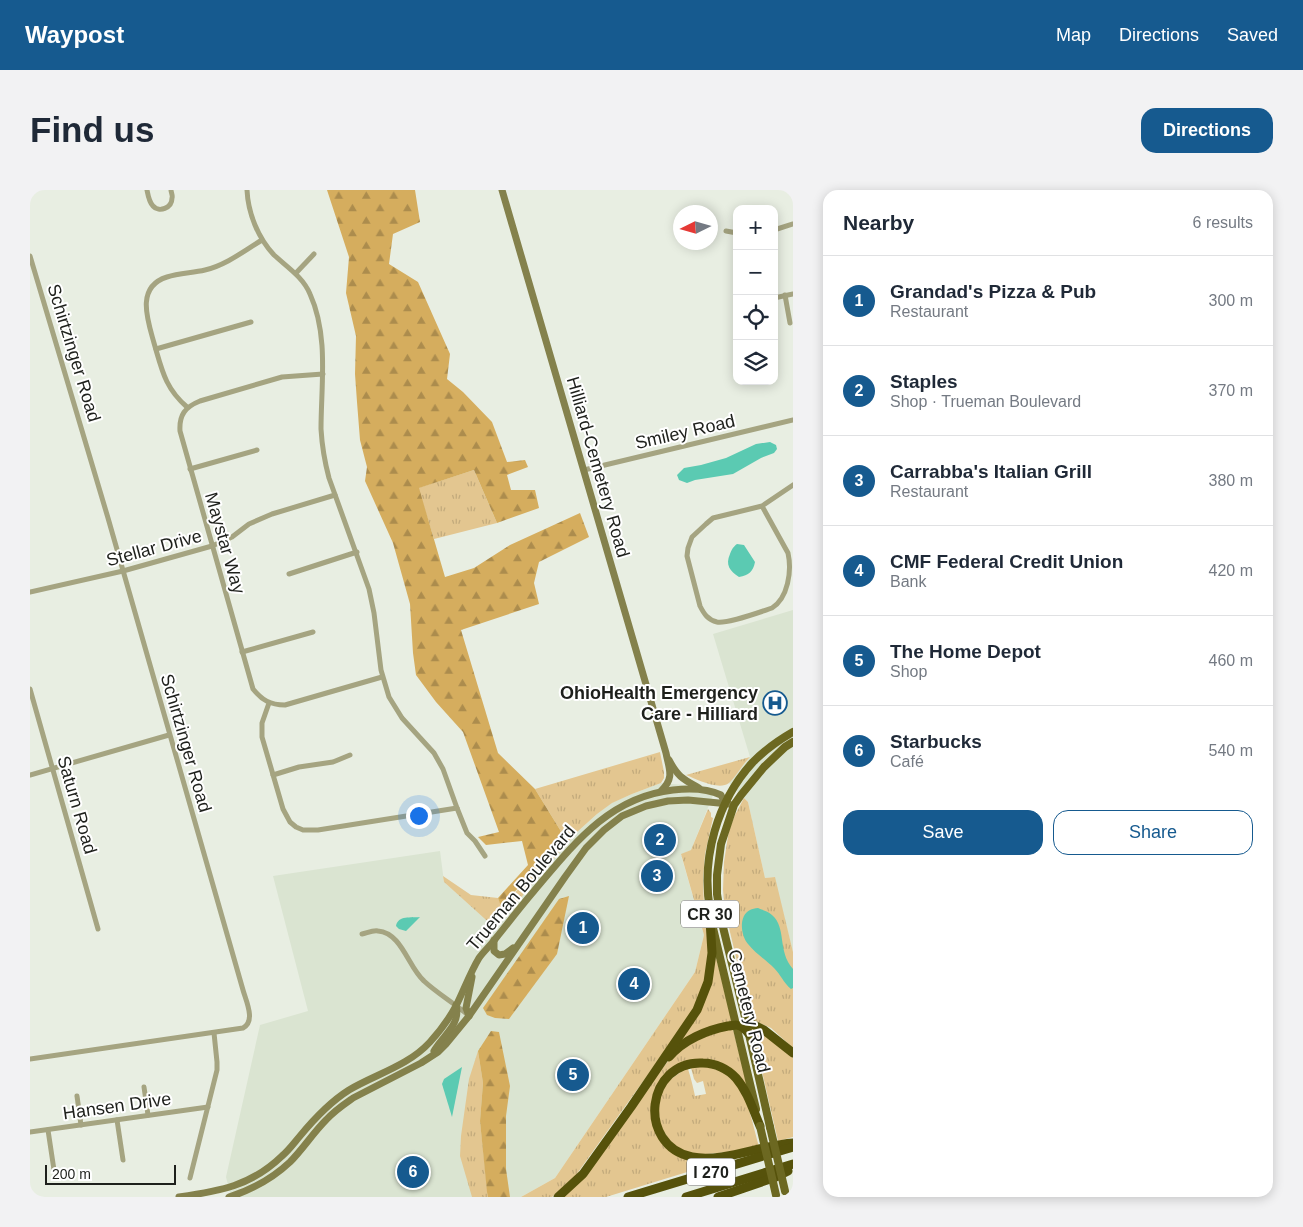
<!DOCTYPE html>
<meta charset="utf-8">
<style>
:root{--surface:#fff;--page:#f2f2f3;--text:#1f2937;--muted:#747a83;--line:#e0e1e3;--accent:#165a8f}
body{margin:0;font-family:Helvetica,sans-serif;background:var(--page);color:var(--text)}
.controls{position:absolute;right:15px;top:15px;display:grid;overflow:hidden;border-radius:10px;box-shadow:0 2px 12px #0003}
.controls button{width:45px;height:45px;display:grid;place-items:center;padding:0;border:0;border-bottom:1px solid var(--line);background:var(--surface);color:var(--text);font:25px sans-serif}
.compass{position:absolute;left:643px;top:15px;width:45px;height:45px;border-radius:50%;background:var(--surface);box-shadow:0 2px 12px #0003;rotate:265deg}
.scale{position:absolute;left:15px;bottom:12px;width:131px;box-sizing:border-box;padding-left:5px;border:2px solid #1e201c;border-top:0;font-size:14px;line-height:18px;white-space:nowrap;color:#1e201c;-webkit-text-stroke:4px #fff;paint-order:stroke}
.you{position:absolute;left:388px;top:625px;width:18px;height:18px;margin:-12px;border:4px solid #fff;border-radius:50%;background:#1a73e8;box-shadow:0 0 0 8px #1a73e833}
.badge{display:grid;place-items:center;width:32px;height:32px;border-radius:50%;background:var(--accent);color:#fff;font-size:16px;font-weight:700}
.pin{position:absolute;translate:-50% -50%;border:2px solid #fff;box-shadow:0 1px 5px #0006}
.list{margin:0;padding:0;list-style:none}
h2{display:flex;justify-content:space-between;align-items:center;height:65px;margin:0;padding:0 20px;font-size:21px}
h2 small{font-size:16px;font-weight:400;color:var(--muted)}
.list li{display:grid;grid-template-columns:32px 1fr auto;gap:15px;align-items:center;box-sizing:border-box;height:90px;padding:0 20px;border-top:1px solid var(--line)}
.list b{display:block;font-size:19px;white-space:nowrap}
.list p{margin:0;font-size:16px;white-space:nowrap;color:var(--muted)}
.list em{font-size:16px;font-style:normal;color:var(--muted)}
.actions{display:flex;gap:10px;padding:15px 20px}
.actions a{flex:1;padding:11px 0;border:1px solid var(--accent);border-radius:15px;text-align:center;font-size:18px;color:var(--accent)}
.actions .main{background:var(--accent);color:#fff}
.icon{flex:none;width:28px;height:28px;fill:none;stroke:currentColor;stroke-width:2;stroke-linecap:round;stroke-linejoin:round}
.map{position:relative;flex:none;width:763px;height:1007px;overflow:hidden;border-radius:15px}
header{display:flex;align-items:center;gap:30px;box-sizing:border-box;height:70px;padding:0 25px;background:var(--accent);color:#fff}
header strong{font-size:24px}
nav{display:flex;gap:28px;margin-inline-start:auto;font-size:18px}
.intro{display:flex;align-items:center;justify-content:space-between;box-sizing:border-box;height:120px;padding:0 30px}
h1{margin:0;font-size:35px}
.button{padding:12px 22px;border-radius:15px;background:var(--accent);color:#fff;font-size:18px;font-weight:700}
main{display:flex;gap:30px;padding:0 30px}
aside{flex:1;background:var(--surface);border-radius:15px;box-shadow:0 2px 12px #0003}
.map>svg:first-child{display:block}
.built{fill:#dae4d1}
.grass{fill:url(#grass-tufts)}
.forest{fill:url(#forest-firs)}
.water{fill:#5bcab2}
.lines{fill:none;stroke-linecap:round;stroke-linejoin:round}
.minor{stroke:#a5a481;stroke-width:5}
.secondary{stroke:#84814c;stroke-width:7}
.primary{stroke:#6c6821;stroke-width:8}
.motorway{stroke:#56520b;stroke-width:9}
.primary-bridge{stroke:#6c6821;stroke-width:8}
.labels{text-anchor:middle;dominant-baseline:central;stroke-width:4;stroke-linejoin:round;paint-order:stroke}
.shield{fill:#fff;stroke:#626360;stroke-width:1}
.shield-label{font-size:16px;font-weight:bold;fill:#1e201c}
.street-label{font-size:18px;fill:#1e201c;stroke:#fff}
.poi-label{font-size:18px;font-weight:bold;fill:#1e201c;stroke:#fff;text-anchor:end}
</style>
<header>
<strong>Waypost</strong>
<nav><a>Map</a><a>Directions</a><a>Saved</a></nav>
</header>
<div class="intro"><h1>Find us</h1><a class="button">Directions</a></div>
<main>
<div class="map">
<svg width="763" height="1007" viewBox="0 0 763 1007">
<defs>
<pattern id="grass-tufts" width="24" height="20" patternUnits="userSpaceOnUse" patternTransform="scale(1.25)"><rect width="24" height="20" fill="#e3c690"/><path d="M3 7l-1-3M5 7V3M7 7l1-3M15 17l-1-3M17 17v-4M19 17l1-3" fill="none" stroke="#c2aa7c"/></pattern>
<pattern id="forest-firs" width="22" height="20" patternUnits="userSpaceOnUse" patternTransform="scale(1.25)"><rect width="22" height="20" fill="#d5ad5e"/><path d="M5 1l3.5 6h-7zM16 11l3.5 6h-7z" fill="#ac8c4d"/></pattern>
</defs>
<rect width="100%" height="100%" fill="#e8eee2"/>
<!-- built -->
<g class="built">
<polygon points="763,420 763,762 744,687 735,688 718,612 699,593 720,567 683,444"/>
<polygon points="631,593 655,595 683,605 661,660 651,665 674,745 665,782 525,988 491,1007 201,1007 196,987 230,835 278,821 243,686 410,661 414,692 465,737 546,643 567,624 581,613 602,604"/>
</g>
<!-- grass -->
<g class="grass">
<polygon points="444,280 467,333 404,349 388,298"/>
<polygon points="630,562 634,582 634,588 631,593 602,604 582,613 567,624 546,643 465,738 414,692 413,686 441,705 468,708 472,716 523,663 532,643 505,599"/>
<path d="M720,567C713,574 705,588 699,593C689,601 666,589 656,585Z"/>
<polygon points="714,608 718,612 735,688 745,687 763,762 763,858 741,838 723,830 720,826 695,721 693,700 694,672 699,640 705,625"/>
<polygon points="678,619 681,623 681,627 683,628 675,664 673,689 674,716 680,756 674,795 667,813 657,830 546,985 522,1007 491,1007 525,988 665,782 674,745 651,664 661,660"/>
<polygon points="686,767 702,832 642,860 669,819"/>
<polygon points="722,838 732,842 763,867 763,947 748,951"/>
<polygon points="703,839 718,899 701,881 656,872 623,908 639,959 692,969 693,971 576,1007 532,1007 642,866 679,843"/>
<polygon points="448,861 453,893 450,931 458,1007 442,1007 430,966 431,946 439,889"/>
<path d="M676,876C682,878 689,880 695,883C717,895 722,934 729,956L699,962L666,965L645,958L630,936L628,911L637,892L655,879H658C661,888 663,897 665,906L676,904L673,891L667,893L664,889L661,878Z"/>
</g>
<!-- forest -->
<g class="forest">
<polygon points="297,0 385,0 390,32 363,44 359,74 388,92 420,164 417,189 433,202 462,232 477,272 495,270 498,277 477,285 481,300 505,300 509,318 467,333 444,280 389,298 415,387 444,378 480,355 550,323 559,347 509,372 504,393 509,414 431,440 468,563 505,599 532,643 523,662 471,716 468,708 498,675 492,651 456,655 448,647 469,642 433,542 406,512 386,485 383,463 380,414 363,353 335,291 337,277 330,250 327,212 325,184 326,146 316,103 319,67"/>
<polygon points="539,706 527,764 479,829 465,828 457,825 453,818 529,709"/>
<polygon points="461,841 469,842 480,896 476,926 476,979 480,1007 458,1007 457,1002 450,931 453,893 448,861"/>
</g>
<!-- water -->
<g class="water">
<polygon points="740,252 746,255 747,259 744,263 731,268 703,284 665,290 657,293 649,290 647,285 654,278 671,275 696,268 726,254"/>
<path d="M707,354L714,355L725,372C723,382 719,385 709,387C700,381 695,375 700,364C702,359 703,357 707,354Z"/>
<path d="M728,718C732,720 738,721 742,725C757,738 747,761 763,779V798L761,799C753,792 751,785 744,778C736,770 725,763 718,754C711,746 708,726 720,720C722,719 725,718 728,718Z"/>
<path d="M390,727L376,741L369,739L366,736C368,725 381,728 390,727Z"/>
<polygon points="432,877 422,927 412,894 414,889"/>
</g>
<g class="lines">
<!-- minor -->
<g class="minor">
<path d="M117,0C118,5 119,12 123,16C129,23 142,18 142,8C143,6 141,2 141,0"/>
<path d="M217,0C218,23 228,48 244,65C257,77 273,87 280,104C299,146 291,195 291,239C292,256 295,273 299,288L339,399L344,423L351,480L359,507L372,528L404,563L413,579L427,618L437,643L445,651L455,666"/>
<polyline points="744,40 763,34"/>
<polyline points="696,41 707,43"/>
<path d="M0,66L78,328L213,800C216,811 226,831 213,838L0,869"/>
<polyline points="266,83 284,64"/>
<polyline points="755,105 760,133"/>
<polyline points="744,108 763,104"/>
<polyline points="126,159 221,132"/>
<path d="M293,184L252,187L170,211C155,217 149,225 150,241L223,499C232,510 240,515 255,515L352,487"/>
<path d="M157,217C135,198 132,180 124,153C118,131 105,97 137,87C149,83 162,83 175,80C196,75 214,61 232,50"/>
<polyline points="160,279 227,260"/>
<polyline points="554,280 763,230"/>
<path d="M732,316L758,363C762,381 758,408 742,418C730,422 698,434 687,432C678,430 674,424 670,416L657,366L658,358L662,347L676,334L683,328L732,316L763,295"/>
<polyline points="259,384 327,362"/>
<polyline points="0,402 93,381 182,356 202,347 219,334 242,324 305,305"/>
<polyline points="212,462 283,442"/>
<polyline points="0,499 68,739"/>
<polyline points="239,513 232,533 232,547 253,619 260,632 266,637 273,640 288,640 427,618"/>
<polyline points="0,585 139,545"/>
<polyline points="243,585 269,577 303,572 320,565"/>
<path d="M332,744C337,743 343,740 348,741C372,743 378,777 394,791C408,804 424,813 438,825"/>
<polyline points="114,897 118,925"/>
<polyline points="47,906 51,935"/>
<polyline points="87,930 93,970"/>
<polyline points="18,940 24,980"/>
<polyline points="0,942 178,917"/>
<polyline points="160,988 187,880 187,872 184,843"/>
</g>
<!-- secondary -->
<g class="secondary">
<path d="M472,0L636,563C639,579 645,588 631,601"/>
<path d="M639,570C648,587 653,589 669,598"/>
<polyline points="464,750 464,761 469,765 475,764 483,758"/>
<polyline points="439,826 436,818 442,787"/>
<path d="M404,861C413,845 431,835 426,815"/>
<path d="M149,1007C190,1001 221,996 252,966C259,960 264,953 270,946C284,929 300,912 319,900C346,884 378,876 400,852C410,841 419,829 426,816C434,800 440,783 449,768C454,761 461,755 466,748C479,732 491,716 504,701C543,655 579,607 643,600C660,598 676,598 691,605L695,613"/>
<path d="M199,1007C221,1000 243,988 260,972C273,959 283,943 296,930C304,921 313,915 323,908L391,873L408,862L416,854L439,826L535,687L556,658L574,640L592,626L616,616L638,611L658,610L699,614"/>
</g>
<!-- primary -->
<g class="primary">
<path d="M680,720C671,668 687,611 723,572C734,561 749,550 763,542"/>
<polyline points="683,738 726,919"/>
<polyline points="740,937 716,831 691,729 687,704 687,685 691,654 704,615 711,605 734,577 755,557 763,552"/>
</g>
<!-- motorway -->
<g class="motorway">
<polyline points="716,831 734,840 763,863"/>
<path d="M639,867C653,850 677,840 698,836C701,836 703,835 706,835C711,835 716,840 719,844"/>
<path d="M730,936C723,920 718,902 706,888C698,879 685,873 673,873C616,870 606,955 662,967C693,973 731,955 763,953"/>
<polyline points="528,1007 553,984 601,917 667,820 678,792 682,763 679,714"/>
<polyline points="598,1007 763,957"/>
<polyline points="656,1007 763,974"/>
<polyline points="688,1007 746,987 758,981"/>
</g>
<!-- primary-bridge -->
<g class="primary-bridge">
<polyline points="730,936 746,1005"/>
<polyline points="740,937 755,1001"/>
</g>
</g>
<!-- icons -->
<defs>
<g id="hospital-ring" transform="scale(1.25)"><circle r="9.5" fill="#fff" stroke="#165a8f" stroke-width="1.5"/><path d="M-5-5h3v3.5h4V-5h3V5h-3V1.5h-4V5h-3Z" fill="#165a8f"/></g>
</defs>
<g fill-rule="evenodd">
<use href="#hospital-ring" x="745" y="513"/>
</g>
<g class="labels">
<!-- shield labels -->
<g class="shield">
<rect x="651" y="710.5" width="58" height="27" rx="4"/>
<rect x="657" y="968.5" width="48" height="27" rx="4"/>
</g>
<g class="shield-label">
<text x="680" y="724">CR 30</text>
<text x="681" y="982">I 270</text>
</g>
<!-- street labels -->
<g class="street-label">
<text transform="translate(44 163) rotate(73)">Schirtzinger Road</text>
<text transform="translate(655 242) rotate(-13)">Smiley Road</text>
<text transform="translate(568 277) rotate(74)">Hilliard-Cemetery Road</text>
<text transform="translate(195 353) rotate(74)">Maystar Way</text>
<text transform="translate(124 358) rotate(-15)">Stellar Drive</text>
<text transform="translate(156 553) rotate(74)">Schirtzinger Road</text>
<text transform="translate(47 615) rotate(74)">Saturn Road</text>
<text transform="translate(491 698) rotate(-50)">Trueman Boulevard</text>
<text transform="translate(719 821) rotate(76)">Cemetery Road</text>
<text transform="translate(87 916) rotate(-8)">Hansen Drive</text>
</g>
<!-- poi labels -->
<g class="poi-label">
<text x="728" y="503">OhioHealth Emergency<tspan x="728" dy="21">Care - Hilliard</tspan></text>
</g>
</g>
</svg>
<div class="controls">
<button>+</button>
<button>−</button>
<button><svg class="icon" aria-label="locate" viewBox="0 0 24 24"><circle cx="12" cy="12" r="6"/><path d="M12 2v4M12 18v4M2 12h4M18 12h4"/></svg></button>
<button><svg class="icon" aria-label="layers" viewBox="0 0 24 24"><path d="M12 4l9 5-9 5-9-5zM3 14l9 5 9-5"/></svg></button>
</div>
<svg class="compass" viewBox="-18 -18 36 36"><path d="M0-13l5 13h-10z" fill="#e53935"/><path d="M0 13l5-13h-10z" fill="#747a83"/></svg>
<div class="scale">200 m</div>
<div class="you"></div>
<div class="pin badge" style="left:553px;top:738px">1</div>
<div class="pin badge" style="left:630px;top:650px">2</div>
<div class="pin badge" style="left:627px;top:686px">3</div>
<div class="pin badge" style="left:604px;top:794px">4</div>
<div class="pin badge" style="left:543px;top:885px">5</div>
<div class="pin badge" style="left:383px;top:982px">6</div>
</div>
<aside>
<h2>Nearby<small>6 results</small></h2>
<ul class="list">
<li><span class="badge">1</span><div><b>Grandad's Pizza &amp; Pub</b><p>Restaurant</p></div><em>300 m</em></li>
<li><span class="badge">2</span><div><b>Staples</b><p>Shop · Trueman Boulevard</p></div><em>370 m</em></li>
<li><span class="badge">3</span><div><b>Carrabba's Italian Grill</b><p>Restaurant</p></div><em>380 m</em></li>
<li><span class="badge">4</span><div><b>CMF Federal Credit Union</b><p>Bank</p></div><em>420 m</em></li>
<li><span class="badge">5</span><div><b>The Home Depot</b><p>Shop</p></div><em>460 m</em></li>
<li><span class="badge">6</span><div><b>Starbucks</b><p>Café</p></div><em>540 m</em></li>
</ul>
<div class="actions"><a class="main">Save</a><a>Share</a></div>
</aside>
</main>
